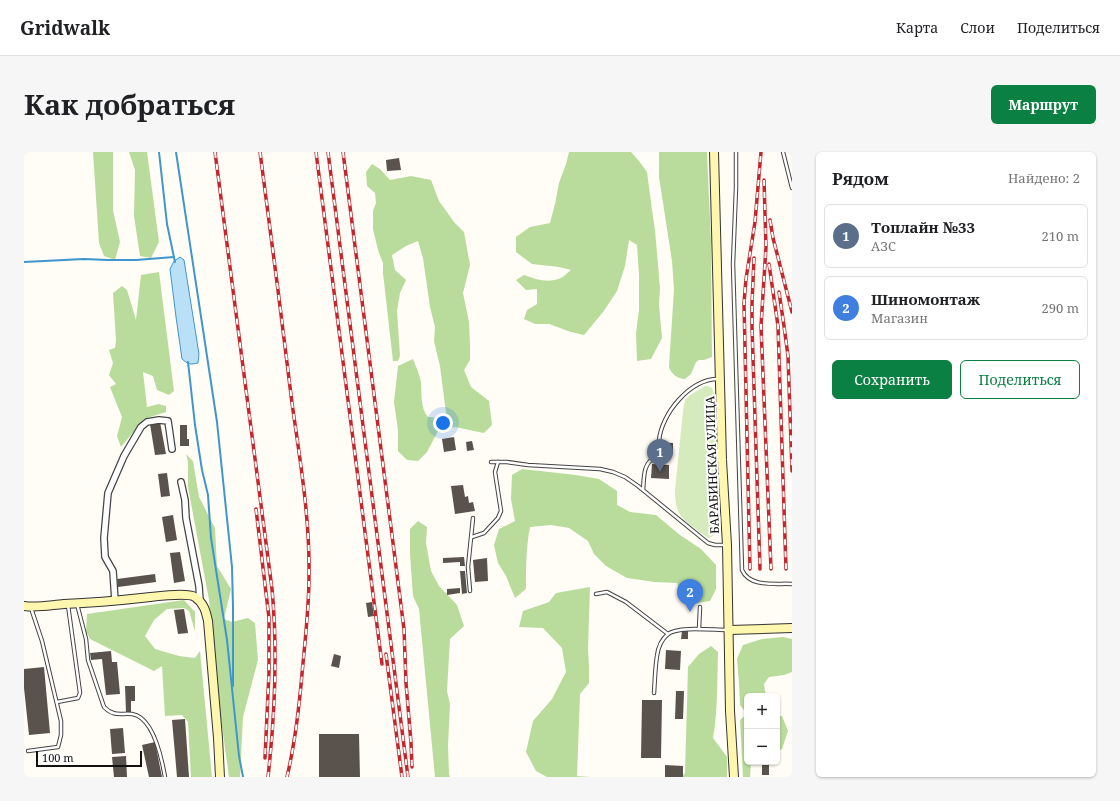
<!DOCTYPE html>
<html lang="ru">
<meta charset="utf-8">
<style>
:root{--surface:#fff;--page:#f6f6f6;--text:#202124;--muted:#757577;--line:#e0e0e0;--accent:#0b8043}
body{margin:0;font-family:"Noto Serif",serif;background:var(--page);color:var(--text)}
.controls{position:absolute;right:12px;bottom:12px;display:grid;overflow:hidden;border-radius:6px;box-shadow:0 1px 3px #0004}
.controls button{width:36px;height:36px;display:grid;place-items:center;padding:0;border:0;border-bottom:1px solid var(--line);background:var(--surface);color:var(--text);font:20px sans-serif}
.scale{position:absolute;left:12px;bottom:10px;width:106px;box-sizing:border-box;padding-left:4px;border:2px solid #111;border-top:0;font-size:11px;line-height:14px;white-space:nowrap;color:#111;-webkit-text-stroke:3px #fff;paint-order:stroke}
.you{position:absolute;left:419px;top:271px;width:14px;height:14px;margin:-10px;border:3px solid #fff;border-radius:50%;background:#1a73e8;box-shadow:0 0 0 6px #1a73e833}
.badge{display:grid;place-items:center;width:26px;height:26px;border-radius:50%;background:var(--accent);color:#fff;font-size:13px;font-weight:700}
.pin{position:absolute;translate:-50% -33px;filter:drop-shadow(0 1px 2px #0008)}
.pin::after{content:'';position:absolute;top:21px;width:14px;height:12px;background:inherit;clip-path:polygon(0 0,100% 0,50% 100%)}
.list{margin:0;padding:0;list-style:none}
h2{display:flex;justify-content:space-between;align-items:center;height:52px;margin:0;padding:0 16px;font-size:17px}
h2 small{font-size:13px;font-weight:400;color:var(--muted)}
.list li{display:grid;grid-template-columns:26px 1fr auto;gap:12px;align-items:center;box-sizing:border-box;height:64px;margin:0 8px 8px;padding:0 8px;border:1px solid var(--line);border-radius:6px}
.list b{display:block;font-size:15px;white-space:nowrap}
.list p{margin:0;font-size:13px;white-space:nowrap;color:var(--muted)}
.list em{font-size:13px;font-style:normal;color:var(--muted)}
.actions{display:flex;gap:8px;padding:12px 16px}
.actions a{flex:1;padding:9px 0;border:1px solid var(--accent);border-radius:6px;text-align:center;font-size:14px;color:var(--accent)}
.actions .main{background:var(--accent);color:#fff}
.map{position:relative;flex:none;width:768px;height:625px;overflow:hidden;border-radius:6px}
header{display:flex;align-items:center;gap:24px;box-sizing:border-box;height:56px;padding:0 20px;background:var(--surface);border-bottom:1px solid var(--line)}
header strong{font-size:19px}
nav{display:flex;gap:22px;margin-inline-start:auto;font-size:14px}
.intro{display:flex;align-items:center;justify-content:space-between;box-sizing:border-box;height:96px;padding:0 24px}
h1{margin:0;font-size:28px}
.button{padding:10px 18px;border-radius:6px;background:var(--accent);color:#fff;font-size:14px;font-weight:700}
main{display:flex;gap:24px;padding:0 24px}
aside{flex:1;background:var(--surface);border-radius:6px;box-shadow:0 1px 3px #0004}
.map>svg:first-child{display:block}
.green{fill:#d5ebbd}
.forest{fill:#b9dc9c}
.water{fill:#b9e0f7;stroke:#3f96cf}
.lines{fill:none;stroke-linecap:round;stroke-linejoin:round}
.stream{stroke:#3f96cf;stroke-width:2}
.building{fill:#5a524d}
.lane-casing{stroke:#444;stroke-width:4.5}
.street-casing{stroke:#444;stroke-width:8}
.secondary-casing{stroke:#333;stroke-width:10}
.lane{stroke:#fff;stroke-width:2.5}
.street{stroke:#fff;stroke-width:5.5}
.secondary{stroke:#fff6b0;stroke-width:8}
.rail-casing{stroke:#c4262e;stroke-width:3.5}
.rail{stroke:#fff;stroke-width:2;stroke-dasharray:6;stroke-linecap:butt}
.labels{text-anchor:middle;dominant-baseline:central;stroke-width:4;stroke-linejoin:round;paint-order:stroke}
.street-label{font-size:12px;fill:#111;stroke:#fff}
</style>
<header>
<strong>Gridwalk</strong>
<nav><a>Карта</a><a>Слои</a><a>Поделиться</a></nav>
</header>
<div class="intro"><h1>Как добраться</h1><a class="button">Маршрут</a></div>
<main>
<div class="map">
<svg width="768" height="625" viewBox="0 0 768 625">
<rect width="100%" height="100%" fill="#fffdf5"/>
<!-- green -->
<path class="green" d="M681,234H684L688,236L691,245L692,380L689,384L684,386C662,369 651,368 651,338L659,259L661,248L666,243Z"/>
<!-- forest -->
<g class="forest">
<polygon points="69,0 89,0 89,58 96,90 91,108 80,104 75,91"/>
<polygon points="105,0 123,0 135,90 127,106 116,104 110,64 111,18"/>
<path d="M545,0H607L615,9L623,20L628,58L631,78L636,136L635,153L638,186L627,207L613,209L612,181L615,158V123L613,93L605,88L601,114L593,139L579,160L560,183L547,180L525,172H511L500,167L503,158L513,152V137L502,138L492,128L500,123C511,127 523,131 534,127C539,126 543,121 547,118L535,115L508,112L492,100V85L506,75L526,71L531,52L535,31L542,12Z"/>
<path d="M635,0H683L687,90L688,205L680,208H675L672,210L667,222L661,227C654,227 647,222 645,215L650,137L648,109L635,25Z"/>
<path d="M348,12L356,17L366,28L387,24L407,28L415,49L430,70L440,80L446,113L439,141L445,170L446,193V208L440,218L447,235L465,249L468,273L460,281L445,278L432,275L415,277L403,300L394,309L383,308L374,299V278L370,250L374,214L389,207C392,215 396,223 397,231C398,242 396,256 404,265L418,266L422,261L416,214L410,189L411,175L406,155L399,106L394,89L382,94L368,103L371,118L382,128L376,141L373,159L376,204L374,209H369L359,121V111L354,98L349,77V59L352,51L351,41L343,34L342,20Z"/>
<polygon points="135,120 150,239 145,243 133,238 129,224 119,220 123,255 135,252 142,254 142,260 120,267 97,295 93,284 98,265 86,235 92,232 85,223 89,211 85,198 91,196 92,188 89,141 98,134 103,138 112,168 117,123"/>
<polygon points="162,302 169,309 175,345 191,376 193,414 207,437 200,467 208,470 224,466 231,471 234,508 219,565 216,625 205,625 191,523 185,448 164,335 164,310"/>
<path d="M498,317L552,323L575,327L593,339V353L606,360L632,363L656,383L677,397L692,413V437L686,449L673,451L659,447L653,431L631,430L603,426L582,414L570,402L564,389L545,376L527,373L506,375C502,395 502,416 502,437L491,446L482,424L474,411L470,393L475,377L491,369L487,347L488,323Z"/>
<polygon points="394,369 403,375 402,391 407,419 415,434 433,453 440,474 426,487 423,539 426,552 424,594 425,622 426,625 411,625 395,457 389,444 386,402 386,377"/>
<polygon points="566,435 564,497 565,514 565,531 556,542 553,624 567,625 523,625 512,619 502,600 509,569 528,547 542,520 538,496 519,476 495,475 499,459 525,450 532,441"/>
<polygon points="160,448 171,460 171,479 165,459 160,456 143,457 130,468 121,484 131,497 155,504 171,506 176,499 188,625 167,625 164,570 158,563 141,564 138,514 130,519 66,487 62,479 63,462"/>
<polygon points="759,485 768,487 768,520 760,523 745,525 740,532 742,544 723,544 723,610 727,610 726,625 719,625 716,568 723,562 716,553 715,531 713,507 719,493 738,487"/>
<path d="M687,494L694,500C693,528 694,557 689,586L703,605V625H658L661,621L664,515L675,502Z"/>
<polygon points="753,563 758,564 764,579 758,597 753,600"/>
</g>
<!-- water -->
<path class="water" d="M156,105L160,108L175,202L174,211C166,213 164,212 158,207L152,165L146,117L150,109Z"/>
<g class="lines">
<!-- stream -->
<g class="stream">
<polyline points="135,0 143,72 151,110"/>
<polyline points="152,0 193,270 208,415 209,455 209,534"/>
<polyline points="0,110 60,107 84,108 112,108 150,105"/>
<polyline points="164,210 171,273 178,318 184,343 187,386 203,488 215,604 219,625"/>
</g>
</g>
<!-- building -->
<g class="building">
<polygon points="375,6 377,18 363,19 362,8"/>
<polygon points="136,270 142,302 131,303 126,272"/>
<polygon points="156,273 163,273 163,287 165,287 165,294 156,294"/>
<polygon points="430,285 432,298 420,300 418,287"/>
<polygon points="448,289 450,298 443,299 442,290"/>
<polygon points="630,290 649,291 649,302 629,301"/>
<polygon points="628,312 645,313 645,327 627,326"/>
<polygon points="143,321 146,344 137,345 134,322"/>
<polygon points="439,333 441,345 444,344 445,351 449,350 451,359 431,362 427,334"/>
<polygon points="149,363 153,388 142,390 138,365"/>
<polygon points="156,400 161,429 150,431 146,401"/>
<polygon points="440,405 441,414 436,414 436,410 419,411 419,406"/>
<polygon points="463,406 464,429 451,430 449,408"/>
<polygon points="436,419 441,419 443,441 438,442"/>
<polygon points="131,422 132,430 94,435 93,427"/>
<polygon points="436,436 436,441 423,443 423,437"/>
<polygon points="348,450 350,464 344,465 342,451"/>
<polygon points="160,457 164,481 154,482 150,458"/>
<polygon points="658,479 664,479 664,487 657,487"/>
<polygon points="642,498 657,499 656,518 641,517"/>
<polygon points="87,499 88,510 93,510 96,542 82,543 78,507 67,508 66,501"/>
<polygon points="310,502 317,504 315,516 307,514"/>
<polygon points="20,515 26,581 5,583 0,536 0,517"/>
<polygon points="101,534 111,534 111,549 107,549 107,560 102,560"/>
<polygon points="652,539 660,539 659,567 651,567"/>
<polygon points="618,548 638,548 637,606 617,606"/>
<polygon points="161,567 165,625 153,625 148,568"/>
<polygon points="99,576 101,601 88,602 86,577"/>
<polygon points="295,582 335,582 336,625 295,625"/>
<polygon points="131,590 138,625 125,625 118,593"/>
<polygon points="102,604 103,625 90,625 88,605"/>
<polygon points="641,613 659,614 659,625 641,625"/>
<rect x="738" y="613" width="7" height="10"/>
</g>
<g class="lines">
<!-- lane casing -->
<g class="lane-casing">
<g id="lane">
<path d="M712,0V36L709,112L718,418C726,436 752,431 768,432"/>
<polyline points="759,0 768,36"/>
<path d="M635,289C637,262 666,227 694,227"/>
<polyline points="467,310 483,310 504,313 576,317 589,320 601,325 614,334 684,391 691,393 702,393"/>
<path d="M619,338C620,329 619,316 626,309C629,306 631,306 634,302"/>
<polyline points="448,385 460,381 474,366 477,359 471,320 474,310"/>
<polyline points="446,439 444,415 449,366"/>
<polyline points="572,442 583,440 602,450 644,482"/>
<path d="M53,452L62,487L64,508L80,555C90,565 96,561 108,562C130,565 138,608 141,625"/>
<polyline points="675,477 676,455"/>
<path d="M630,541C631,528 631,516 633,504C634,496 638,487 644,482C654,474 689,478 702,478"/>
<polyline points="33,550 54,546 56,541 44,453"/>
<polyline points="4,599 34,595 37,583 37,569 18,489 7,456"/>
</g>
</g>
<!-- street casing -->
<g class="street-casing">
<g id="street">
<polyline points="157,330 161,348 162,366 175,434 176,449"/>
<polyline points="91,449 89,419 81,405 80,386 84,341 100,304 117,275 123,270 135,268 144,269 148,297"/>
</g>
</g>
<!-- secondary casing -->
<g class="secondary-casing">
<g id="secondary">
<polyline points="690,0 698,308 703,393 706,559 710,625"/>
<path d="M0,454C13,456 27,453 40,452C66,451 91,449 117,446C128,445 163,440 171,445C180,451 182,460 184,469L194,586L196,625"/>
<polyline points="705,478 768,476"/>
</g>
</g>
<!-- lane -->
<use href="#lane" class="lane"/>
<!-- street -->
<use href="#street" class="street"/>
<!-- secondary -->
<use href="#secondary" class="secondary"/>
<!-- rail casing -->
<g class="rail-casing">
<g id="rail">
<path d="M191,0L248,437C254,501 251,562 244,625"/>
<path d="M236,0C247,84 258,167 268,251C276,308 286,366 285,424C285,457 281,489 278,522C275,557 271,591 263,625"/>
<polyline points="292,0 358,512"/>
<polyline points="304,0 384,625"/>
<polyline points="319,0 380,477 382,531 387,591 388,615"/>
<polyline points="768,0 768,1"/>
<polyline points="740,28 742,95 737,174 747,417"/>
<polyline points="746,68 749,86 768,160"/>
<polyline points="730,106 728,152 728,175 736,417"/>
<polyline points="745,112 754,174 762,417"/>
<polyline points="755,140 760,174 764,204 768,319"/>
<polyline points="232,357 245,466 245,520 241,606"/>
<polyline points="726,417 720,151 722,127 731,70 737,0"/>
<polyline points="362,502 378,625"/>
</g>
</g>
<!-- rail -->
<use href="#rail" class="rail"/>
</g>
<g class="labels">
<!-- street labels -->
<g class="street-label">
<text transform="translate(688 313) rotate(-92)">БАРАБИНСКАЯ УЛИЦА</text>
</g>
</g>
</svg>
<div class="controls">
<button>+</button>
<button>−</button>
</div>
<div class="scale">100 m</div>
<div class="you"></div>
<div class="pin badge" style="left:636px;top:320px;background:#5c6f8a">1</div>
<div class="pin badge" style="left:666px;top:460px;background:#3f7fe0">2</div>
</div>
<aside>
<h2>Рядом<small>Найдено: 2</small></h2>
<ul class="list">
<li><span class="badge" style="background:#5c6f8a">1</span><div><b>Топлайн №33</b><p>АЗС</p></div><em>210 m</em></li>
<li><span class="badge" style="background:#3f7fe0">2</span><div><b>Шиномонтаж</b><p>Магазин</p></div><em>290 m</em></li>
</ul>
<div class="actions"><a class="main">Сохранить</a><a>Поделиться</a></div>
</aside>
</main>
